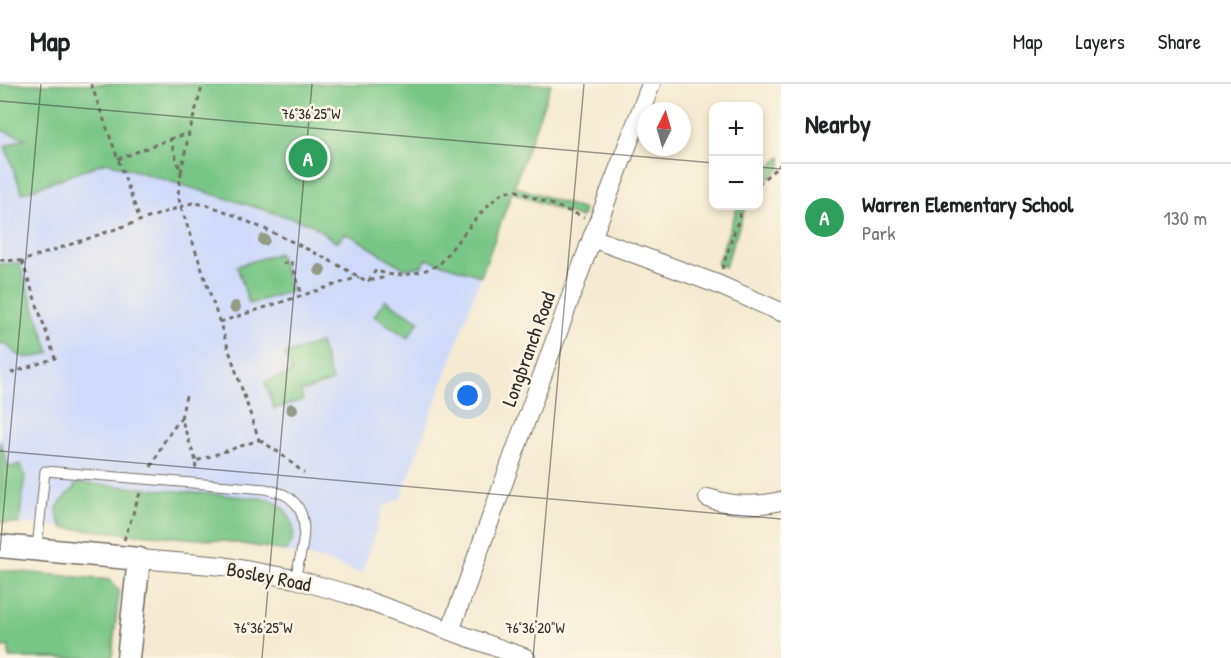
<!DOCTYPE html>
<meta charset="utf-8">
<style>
:root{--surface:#fff;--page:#f2f2f2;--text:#202124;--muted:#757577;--line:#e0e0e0;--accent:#ea580c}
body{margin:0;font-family:"Patrick Hand",sans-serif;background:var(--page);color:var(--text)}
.controls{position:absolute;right:18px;top:18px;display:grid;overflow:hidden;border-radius:12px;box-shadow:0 3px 9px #0003}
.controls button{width:54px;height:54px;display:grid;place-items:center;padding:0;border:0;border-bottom:2px solid var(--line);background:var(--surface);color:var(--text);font:30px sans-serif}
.compass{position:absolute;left:637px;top:18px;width:54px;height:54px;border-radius:50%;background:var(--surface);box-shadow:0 3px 9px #0003;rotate:5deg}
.you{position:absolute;left:468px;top:312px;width:21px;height:21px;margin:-15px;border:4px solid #fff;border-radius:50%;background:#1a73e8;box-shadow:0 0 0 9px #1a73e833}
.badge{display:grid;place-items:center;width:39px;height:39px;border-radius:50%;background:var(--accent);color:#fff;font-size:20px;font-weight:700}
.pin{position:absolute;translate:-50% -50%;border:3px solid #fff;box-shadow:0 2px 6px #0006}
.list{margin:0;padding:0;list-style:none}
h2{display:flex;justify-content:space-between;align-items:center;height:78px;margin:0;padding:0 24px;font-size:26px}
h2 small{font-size:20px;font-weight:400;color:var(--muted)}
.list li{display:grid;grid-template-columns:39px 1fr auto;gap:18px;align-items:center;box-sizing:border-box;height:108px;padding:0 24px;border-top:2px solid var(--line)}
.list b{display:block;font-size:22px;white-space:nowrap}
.list p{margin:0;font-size:20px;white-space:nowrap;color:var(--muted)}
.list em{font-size:20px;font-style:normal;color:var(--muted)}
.map{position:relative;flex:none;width:781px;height:574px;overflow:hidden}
header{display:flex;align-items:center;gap:36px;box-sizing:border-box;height:84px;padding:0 30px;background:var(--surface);border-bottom:2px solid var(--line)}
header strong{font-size:28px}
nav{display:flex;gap:33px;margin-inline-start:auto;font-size:21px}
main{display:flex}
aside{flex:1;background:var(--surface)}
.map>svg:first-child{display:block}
.built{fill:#cfdafa}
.green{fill:#78c686;stroke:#527858;stroke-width:1.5}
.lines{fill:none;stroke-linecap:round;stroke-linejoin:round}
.service-casing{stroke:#726e65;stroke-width:11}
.minor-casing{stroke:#726e65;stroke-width:20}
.tertiary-casing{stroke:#726e65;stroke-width:25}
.path{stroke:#726e65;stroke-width:3;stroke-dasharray:4.5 4.5;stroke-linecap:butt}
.service{stroke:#fff;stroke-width:9}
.minor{stroke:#fff;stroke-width:18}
.tertiary{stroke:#fff;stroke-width:22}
.tree{fill:#939b85}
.ticks{fill:none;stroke:#2b2b2b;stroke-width:1.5;stroke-opacity:0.45}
.labels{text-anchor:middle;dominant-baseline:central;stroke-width:5;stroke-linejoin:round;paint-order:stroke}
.street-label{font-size:20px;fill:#2b2b2b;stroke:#fcf5e5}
.ticks-label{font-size:15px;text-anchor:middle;fill:#2b2b2b;stroke:#fcf5e5;stroke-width:5;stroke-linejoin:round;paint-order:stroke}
</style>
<header>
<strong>Map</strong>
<nav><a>Map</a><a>Layers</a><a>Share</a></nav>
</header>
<main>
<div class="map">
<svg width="781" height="574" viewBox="0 0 781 574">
<rect width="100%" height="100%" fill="#fcf5e5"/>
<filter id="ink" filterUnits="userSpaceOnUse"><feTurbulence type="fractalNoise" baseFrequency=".0167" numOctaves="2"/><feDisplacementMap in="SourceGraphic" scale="12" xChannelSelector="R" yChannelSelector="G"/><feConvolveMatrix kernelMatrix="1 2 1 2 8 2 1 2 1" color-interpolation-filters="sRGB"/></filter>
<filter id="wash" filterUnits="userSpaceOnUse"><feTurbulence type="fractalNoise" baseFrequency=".008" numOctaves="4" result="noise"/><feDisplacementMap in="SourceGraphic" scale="24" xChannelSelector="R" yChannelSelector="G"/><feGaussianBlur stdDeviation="1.35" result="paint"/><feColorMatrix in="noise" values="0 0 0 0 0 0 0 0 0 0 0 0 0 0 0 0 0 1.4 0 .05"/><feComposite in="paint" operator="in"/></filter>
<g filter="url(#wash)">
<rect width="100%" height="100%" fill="#f5ebd2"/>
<!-- built -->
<polygon class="built" points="0,46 481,192 401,414 384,423 361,490 321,475 224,457 0,438"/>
<!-- green -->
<g class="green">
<polygon points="0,0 551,0 514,102 584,126 581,134 512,108 481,192 427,175 422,182 405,185 352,152 344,150 337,159 311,140 106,78 22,109 5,62 25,54 0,46"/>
<polygon points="781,73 781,84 759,103 759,93"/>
<polygon points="738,122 746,122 725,183 717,180"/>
<polygon points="279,169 291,207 249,220 237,182"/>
<path d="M19,179L50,269C28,276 21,277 5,259L0,260V180Z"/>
<polygon points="385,216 419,237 408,254 374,232"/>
<polygon points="320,259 332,297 301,308 303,316 274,325 265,298 292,289 285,270"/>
<polygon points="0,357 9,384 20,380 25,391 19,440 0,438"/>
<path d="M80,399L269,415C290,423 302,449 286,467L224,457L63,444L58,435L57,424L67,410L74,405V402Z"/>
<polygon points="0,486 110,496 119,507 112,574 9,574 9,562 0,564"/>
</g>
</g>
<g filter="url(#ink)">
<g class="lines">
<!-- service casing -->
<g class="service-casing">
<path id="service" d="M37,464L45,387L266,405C272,407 279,408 285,411C316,428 301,468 295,495"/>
</g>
<!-- minor casing -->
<g class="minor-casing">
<g id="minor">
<polyline points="592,154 717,200 781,228"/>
<path d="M708,414C734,422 755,423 781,417"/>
<polyline points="139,475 223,482 295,495 348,510 526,574"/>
<polyline points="450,547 592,154 651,0"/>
</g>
</g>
<!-- tertiary casing -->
<g class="tertiary-casing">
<polyline id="tertiary" points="0,462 139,475 128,574"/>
</g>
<!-- path -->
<g class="path">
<polyline points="91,0 140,136"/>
<polyline points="170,55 189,49"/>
<polyline points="118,75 170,55 181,89 178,111 181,123 259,356 196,377 195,389"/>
<polyline points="181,88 189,49 203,0"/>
<polyline points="758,100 781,80"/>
<path d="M0,176L22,177L192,119C213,120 233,131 253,140C293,157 330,176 368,198L376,186C395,196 420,189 439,181C452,165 490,112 507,107C509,107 515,107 517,107L584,133"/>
<polyline points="283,180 291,177 302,211"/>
<polyline points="722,185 743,122"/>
<polyline points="370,195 374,196 382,194 383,190"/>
<polyline points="220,238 359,193"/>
<polyline points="11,289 55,274 22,177"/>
<polyline points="186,312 181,334 196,377"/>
<polyline points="260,356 278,368 304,389"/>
<polyline points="151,383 166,354 181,334"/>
<polyline points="124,456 141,406"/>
</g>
<!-- service -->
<use href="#service" class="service"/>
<!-- minor -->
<use href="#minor" class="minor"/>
<!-- tertiary -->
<use href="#tertiary" class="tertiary"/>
</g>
<!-- trees -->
<g class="tree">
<circle cx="264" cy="156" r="6"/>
<circle cx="320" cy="186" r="6"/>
<circle cx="235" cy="223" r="6"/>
<circle cx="292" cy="325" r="6"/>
</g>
</g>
<!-- ticks -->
<path class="ticks" d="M0,17L714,79M758,83L781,85M0,367L781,435M0,467L41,0M262,574L312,0M533,574L584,0"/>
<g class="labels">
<!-- street labels -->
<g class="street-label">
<text transform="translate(528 265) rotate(-70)">Longbranch Road</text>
<text transform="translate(269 492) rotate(11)">Bosley Road</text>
</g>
</g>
<g class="ticks-label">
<text x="311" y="35">76°36'25"W</text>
<text x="263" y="549">76°36'25"W</text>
<text x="535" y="549">76°36'20"W</text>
</g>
</svg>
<div class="controls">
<button>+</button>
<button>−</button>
</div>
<svg class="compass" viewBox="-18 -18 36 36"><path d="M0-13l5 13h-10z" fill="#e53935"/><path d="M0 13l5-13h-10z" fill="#757577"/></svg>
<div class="you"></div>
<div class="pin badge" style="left:308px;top:74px;background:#2e9e5b">A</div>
</div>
<aside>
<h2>Nearby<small></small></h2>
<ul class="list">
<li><span class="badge" style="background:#2e9e5b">A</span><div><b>Warren Elementary School</b><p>Park</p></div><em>130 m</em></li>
</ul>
</aside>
</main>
